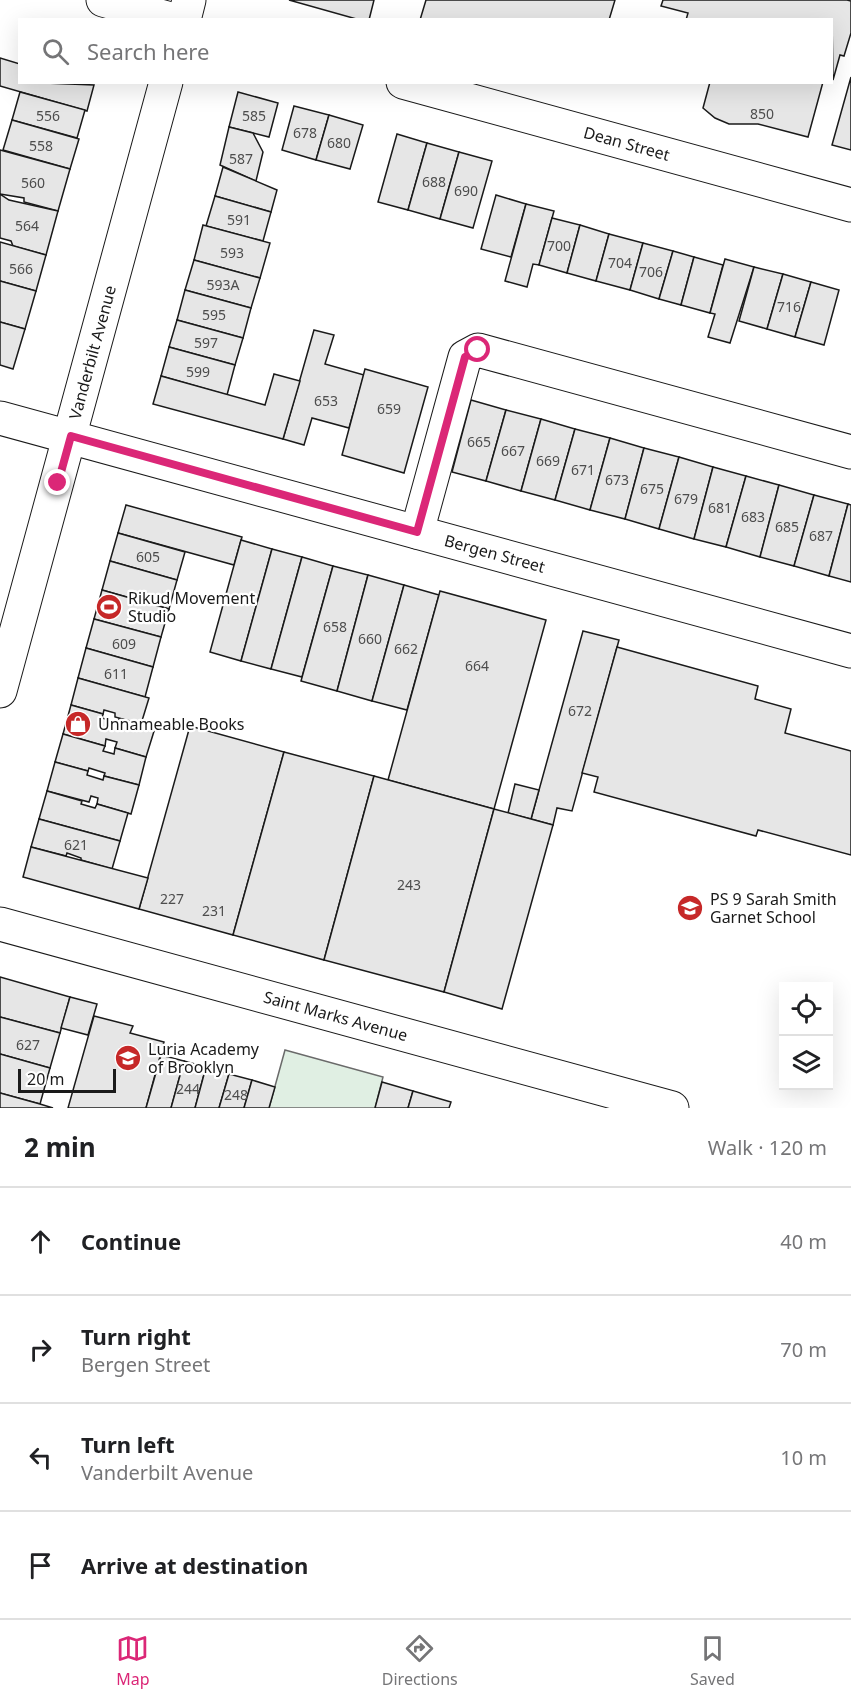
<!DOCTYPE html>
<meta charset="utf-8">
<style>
:root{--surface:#fff;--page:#f2f2f2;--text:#202124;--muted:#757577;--line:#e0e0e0;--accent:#db2777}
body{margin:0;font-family:"Noto Sans",sans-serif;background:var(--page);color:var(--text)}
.controls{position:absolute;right:18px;bottom:18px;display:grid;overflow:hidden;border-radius:0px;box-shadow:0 6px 24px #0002}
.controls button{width:54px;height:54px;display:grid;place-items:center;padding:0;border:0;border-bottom:2px solid var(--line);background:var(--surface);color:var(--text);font:30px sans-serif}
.scale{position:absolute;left:18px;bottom:15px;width:98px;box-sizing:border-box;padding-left:6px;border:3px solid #1a1a1a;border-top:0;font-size:16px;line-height:21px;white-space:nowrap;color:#1a1a1a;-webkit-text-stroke:4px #fff;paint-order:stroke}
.stop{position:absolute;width:18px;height:18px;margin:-14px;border:4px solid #db2777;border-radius:50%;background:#fff}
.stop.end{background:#db2777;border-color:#fff;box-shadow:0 2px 6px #0008}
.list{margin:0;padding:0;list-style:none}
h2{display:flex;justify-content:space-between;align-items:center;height:78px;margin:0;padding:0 24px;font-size:26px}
h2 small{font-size:20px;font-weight:400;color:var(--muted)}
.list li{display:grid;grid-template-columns:39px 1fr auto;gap:18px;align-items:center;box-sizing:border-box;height:108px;padding:0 24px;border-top:2px solid var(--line)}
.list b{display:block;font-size:22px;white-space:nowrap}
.list p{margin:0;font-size:20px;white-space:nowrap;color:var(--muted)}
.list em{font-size:20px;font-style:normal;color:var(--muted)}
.icon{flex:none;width:33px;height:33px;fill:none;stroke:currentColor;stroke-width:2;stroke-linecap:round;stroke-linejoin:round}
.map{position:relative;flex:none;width:851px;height:1108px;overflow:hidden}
.search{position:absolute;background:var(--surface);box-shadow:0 6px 24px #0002;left:18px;right:18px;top:18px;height:66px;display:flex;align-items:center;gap:15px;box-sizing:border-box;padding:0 21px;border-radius:0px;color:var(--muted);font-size:22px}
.sheet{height:510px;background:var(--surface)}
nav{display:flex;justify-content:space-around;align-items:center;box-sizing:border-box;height:84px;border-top:2px solid var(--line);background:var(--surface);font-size:16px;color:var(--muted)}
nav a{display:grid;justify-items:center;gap:3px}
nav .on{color:var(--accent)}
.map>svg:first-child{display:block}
.green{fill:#e0efe3;stroke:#6a6a6a;stroke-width:1.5}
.building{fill:#e6e6e6;stroke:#1a1a1a;stroke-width:1.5}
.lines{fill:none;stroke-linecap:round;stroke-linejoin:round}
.minor-casing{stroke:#1a1a1a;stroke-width:35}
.major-casing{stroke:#1a1a1a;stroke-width:35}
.minor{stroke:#fff;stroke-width:33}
.major{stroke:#fff;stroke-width:33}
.route{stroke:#db2777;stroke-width:8}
.labels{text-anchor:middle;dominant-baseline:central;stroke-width:4.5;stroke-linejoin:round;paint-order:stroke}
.number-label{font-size:14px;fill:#4d4d4d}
.street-label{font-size:16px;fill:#1a1a1a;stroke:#fff}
.poi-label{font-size:16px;fill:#1a1a1a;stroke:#fff;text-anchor:start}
</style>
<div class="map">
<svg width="851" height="1108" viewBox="0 0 851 1108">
<rect width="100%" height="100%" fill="#fff"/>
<!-- green -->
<polygon class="green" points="285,1050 383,1077 375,1108 269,1108"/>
<!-- building -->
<g class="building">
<polygon points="289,0 374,0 369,20 360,20"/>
<polygon points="426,0 615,0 609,20 420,20"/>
<polygon points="663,0 847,0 851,1 851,33 844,56 840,55 833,80 832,20 686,20 688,13 661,6"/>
<polygon points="0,58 20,64 20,82 94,85 87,111 0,86"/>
<polygon points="851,77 851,150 832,145"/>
<polygon points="710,82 823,82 808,137 758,124 729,124 715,118 703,108"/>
<polygon points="20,92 85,110 77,138 12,120"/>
<polygon points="238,92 278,103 269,137 229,127"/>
<polygon points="294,106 329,115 316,160 282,150"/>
<polygon points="329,115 363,125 350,169 316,160"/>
<polygon points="12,120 79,139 70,169 3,150"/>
<polygon points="229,127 253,133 263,152 256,181 220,165"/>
<polygon points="397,134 427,143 408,210 378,202"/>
<polygon points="427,143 459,152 440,219 408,210"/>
<polygon points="0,150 70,169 58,211 24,202 24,198 0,194"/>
<polygon points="459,152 492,161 473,228 440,219"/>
<polygon points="223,167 277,190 271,212 215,196"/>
<polygon points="0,194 9,200 58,211 46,255 13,246 11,241 0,238"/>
<polygon points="496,195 526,204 511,257 481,249"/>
<polygon points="215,196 271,212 263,241 206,226"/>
<polygon points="526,204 554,211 539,265 533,264 527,287 505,281"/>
<polygon points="552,218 580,225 567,273 539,265"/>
<polygon points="203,225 270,243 260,278 194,260"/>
<polygon points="580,225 609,234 596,281 567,273"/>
<polygon points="609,234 643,243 630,290 596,281"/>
<polygon points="0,242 46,255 36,291 0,281"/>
<polygon points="643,243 673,251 659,299 630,290"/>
<polygon points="673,251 694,257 681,305 659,299"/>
<polygon points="694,257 723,265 710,313 681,305"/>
<polygon points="725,259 754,267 730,343 708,337 715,314 710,313"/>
<polygon points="194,260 260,278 251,308 185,290"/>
<polygon points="754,267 783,274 767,329 739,321"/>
<polygon points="783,274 811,282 795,337 767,329"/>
<polygon points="0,281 36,291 25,329 0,322"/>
<polygon points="811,282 839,290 824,345 795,337"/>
<polygon points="185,290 251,308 243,338 177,320"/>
<polygon points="177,320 243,338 235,365 169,347"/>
<polygon points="0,322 25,329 13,369 0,365"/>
<polygon points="314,330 334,335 325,364 364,375 349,428 312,418 304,445 283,439"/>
<polygon points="169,347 235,365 227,395 161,376"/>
<polygon points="365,369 428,387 404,473 342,455"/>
<polygon points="274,374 300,381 283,439 153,404 161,376 265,405"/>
<polygon points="471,400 506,410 486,481 452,472"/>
<polygon points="506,410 541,419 521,491 486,481"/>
<polygon points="541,419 575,429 555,500 521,491"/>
<polygon points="575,429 610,438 590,510 555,500"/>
<polygon points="610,438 644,448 625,519 590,510"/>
<polygon points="644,448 679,457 659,529 625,519"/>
<polygon points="679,457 713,467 694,539 659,529"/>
<polygon points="713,467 746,476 726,547 694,539"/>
<polygon points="746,476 779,485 760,557 726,547"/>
<polygon points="779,485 814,495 794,566 760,557"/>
<polygon points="814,495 848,504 829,576 794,566"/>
<polygon points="848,504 851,505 851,582 829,576"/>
<polygon points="126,505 242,537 234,565 118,533"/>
<polygon points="118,533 185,552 177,580 110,561"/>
<polygon points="241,540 272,549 241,661 210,652"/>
<polygon points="272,549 302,557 271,669 241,661"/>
<polygon points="302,557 333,566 302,677 271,669"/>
<polygon points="110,561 177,580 169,609 102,590"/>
<polygon points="333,566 368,575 337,691 301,681"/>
<polygon points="368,575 404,585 372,701 337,691"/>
<polygon points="404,585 439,595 407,710 372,701"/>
<polygon points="102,590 169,609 161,637 94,619"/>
<polygon points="440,591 546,620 494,809 388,780"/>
<polygon points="94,619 161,637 153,667 86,648"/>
<polygon points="583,631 619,640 572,811 557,808 553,825 531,819"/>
<polygon points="617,647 758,686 755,699 791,709 785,733 851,751 851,855 758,830 756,836 594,792 598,777 582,773"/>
<polygon points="86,648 153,667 145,697 78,678"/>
<polygon points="78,678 149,698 141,724 115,717 115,713 104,710 103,714 71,705"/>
<polygon points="71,705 103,714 102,718 118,723 119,719 155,728 146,757 115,748 117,742 106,739 105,746 63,734"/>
<polygon points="190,726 284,752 233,935 139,909"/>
<polygon points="63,734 105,746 103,751 114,754 115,748 146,757 139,785 104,776 105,773 89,768 88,771 55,762"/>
<polygon points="284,752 374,776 324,960 233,935"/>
<polygon points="55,762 88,771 87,775 103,780 104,776 139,785 131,814 97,804 98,798 91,796 89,802 47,791"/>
<polygon points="374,776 494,809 444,992 324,960"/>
<polygon points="515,784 539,790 531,819 508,813"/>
<polygon points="47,791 82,801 81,804 95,808 97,804 128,813 120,841 39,819"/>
<polygon points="494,809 553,825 502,1009 444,992"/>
<polygon points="39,819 120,841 112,869 81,860 81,858 67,853 66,856 31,847"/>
<polygon points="31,847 148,878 139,909 23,877"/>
<polygon points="0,977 70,997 60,1033 0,1017"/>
<polygon points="70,997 97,1004 88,1035 61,1028"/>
<polygon points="94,1016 133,1026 130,1033 164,1042 146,1108 68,1108"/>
<polygon points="0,1017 60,1033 50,1068 0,1054"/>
<polygon points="0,1054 50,1068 40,1104 0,1093"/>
<polygon points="161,1055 184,1061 171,1108 146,1108"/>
<polygon points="184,1061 206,1067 195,1108 171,1108"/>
<polygon points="206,1067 229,1074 219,1108 195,1108"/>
<polygon points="229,1074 252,1080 244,1108 219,1108"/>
<polygon points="252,1080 275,1087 269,1108 244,1108"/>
<polygon points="382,1082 413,1091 408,1108 375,1108"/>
<polygon points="413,1091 451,1102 449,1108 408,1108"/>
<polygon points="0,1093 40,1104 53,1108 0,1108"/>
</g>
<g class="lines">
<!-- minor casing -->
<g class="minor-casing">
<g id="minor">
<polyline points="103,0 174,20"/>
<path id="s1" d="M403,82L851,205"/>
<path id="s2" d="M0,418L851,651"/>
<polyline points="417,532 465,357 478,350 851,452"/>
<path id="s3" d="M0,924L672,1108"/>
</g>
</g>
<!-- major casing -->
<g class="major-casing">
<g id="major">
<polyline points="184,20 189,0"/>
<path id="s4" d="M0,691L166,82"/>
</g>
</g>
<!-- minor -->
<use href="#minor" class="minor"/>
<!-- major -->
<use href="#major" class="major"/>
</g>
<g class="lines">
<!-- route -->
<polyline class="route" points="58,483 71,436 417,532 465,357 478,350"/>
</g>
<!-- icons -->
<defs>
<g id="stadium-disc" transform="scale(1.35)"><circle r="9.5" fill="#c62828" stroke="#fff"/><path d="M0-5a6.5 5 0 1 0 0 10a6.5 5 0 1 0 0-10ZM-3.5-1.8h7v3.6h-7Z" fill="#fff"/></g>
<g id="shop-disc" transform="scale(1.35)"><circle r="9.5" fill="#c62828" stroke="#fff"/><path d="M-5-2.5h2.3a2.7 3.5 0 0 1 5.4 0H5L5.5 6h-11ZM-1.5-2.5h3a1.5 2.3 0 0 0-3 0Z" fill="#fff"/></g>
<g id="school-disc" transform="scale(1.35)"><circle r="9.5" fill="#c62828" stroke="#fff"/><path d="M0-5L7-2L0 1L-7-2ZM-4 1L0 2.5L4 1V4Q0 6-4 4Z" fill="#fff"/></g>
</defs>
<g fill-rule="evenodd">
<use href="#stadium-disc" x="109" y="607"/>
<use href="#shop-disc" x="78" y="724"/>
<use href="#school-disc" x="690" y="908"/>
<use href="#school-disc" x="128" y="1058"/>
</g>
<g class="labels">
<!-- number labels -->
<g class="number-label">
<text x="762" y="113">850</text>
<text x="48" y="115">556</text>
<text x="254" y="115">585</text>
<text x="305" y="132">678</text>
<text x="339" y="142">680</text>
<text x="41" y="145">558</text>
<text x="241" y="158">587</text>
<text x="434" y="181">688</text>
<text x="33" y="182">560</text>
<text x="466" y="190">690</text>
<text x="239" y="219">591</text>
<text x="27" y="225">564</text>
<text x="559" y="245">700</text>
<text x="232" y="252">593</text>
<text x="620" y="262">704</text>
<text x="21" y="268">566</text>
<text x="651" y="271">706</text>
<text x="223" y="284">593A</text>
<text x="789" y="306">716</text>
<text x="214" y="314">595</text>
<text x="206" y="342">597</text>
<text x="198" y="371">599</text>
<text x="326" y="400">653</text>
<text x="389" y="408">659</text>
<text x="479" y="441">665</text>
<text x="513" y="450">667</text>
<text x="548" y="460">669</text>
<text x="583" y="469">671</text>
<text x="617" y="479">673</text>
<text x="652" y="488">675</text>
<text x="686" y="498">679</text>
<text x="720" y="507">681</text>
<text x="753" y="516">683</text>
<text x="787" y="526">685</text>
<text x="821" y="535">687</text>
<text x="148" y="556">605</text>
<text x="335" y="626">658</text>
<text x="370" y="638">660</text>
<text x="124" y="643">609</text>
<text x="406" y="648">662</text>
<text x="477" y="665">664</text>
<text x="116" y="673">611</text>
<text x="580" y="710">672</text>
<text x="76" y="844">621</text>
<text x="409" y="884">243</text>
<text x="172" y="898">227</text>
<text x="214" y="910">231</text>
<text x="28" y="1044">627</text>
<text x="188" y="1088">244</text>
<text x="236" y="1094">248</text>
</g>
<!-- street labels -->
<g class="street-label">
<text stroke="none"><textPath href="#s1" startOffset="232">Dean Street</textPath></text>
<text stroke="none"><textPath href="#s4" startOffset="351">Vanderbilt Avenue</textPath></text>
<text stroke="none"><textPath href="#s2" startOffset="513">Bergen Street</textPath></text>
<text stroke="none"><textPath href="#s3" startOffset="348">Saint Marks Avenue</textPath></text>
</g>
<!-- poi labels -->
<g class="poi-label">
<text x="128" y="598">Rikud Movement<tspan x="128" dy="18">Studio</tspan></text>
<text x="98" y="724">Unnameable Books</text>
<text x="710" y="899">PS 9 Sarah Smith<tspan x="710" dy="18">Garnet School</tspan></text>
<text x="148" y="1049">Luria Academy<tspan x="148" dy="18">of Brooklyn</tspan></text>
</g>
</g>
</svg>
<div class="controls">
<button><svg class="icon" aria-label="locate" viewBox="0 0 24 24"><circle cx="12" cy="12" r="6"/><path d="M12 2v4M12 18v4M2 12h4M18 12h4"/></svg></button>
<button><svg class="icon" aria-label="layers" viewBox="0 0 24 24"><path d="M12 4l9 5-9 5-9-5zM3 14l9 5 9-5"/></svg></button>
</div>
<div class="scale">20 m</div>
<div class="stop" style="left:478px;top:350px"></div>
<div class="stop end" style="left:58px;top:483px"></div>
<div class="search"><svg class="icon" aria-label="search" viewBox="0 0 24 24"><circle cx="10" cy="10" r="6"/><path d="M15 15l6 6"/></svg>Search here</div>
</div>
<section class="sheet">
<h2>2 min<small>Walk · 120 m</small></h2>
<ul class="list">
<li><svg class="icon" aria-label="ahead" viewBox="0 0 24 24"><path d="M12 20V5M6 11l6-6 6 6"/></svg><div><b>Continue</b></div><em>40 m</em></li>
<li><svg class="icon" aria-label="right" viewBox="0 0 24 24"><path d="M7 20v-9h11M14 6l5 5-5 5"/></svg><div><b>Turn right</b><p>Bergen Street</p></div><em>70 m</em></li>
<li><svg class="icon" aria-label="left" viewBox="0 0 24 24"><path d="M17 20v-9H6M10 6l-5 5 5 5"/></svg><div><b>Turn left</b><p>Vanderbilt Avenue</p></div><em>10 m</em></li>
<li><svg class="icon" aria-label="arrive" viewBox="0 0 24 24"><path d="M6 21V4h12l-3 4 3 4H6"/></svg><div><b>Arrive at destination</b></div></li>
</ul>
</section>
<nav>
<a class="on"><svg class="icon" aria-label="map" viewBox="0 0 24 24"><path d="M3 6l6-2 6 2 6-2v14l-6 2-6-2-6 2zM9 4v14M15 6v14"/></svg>Map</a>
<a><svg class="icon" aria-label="directions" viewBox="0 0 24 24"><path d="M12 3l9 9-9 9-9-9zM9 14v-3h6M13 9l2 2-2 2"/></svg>Directions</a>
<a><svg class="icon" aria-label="saved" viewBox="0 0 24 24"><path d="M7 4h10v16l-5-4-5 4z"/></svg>Saved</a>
</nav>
